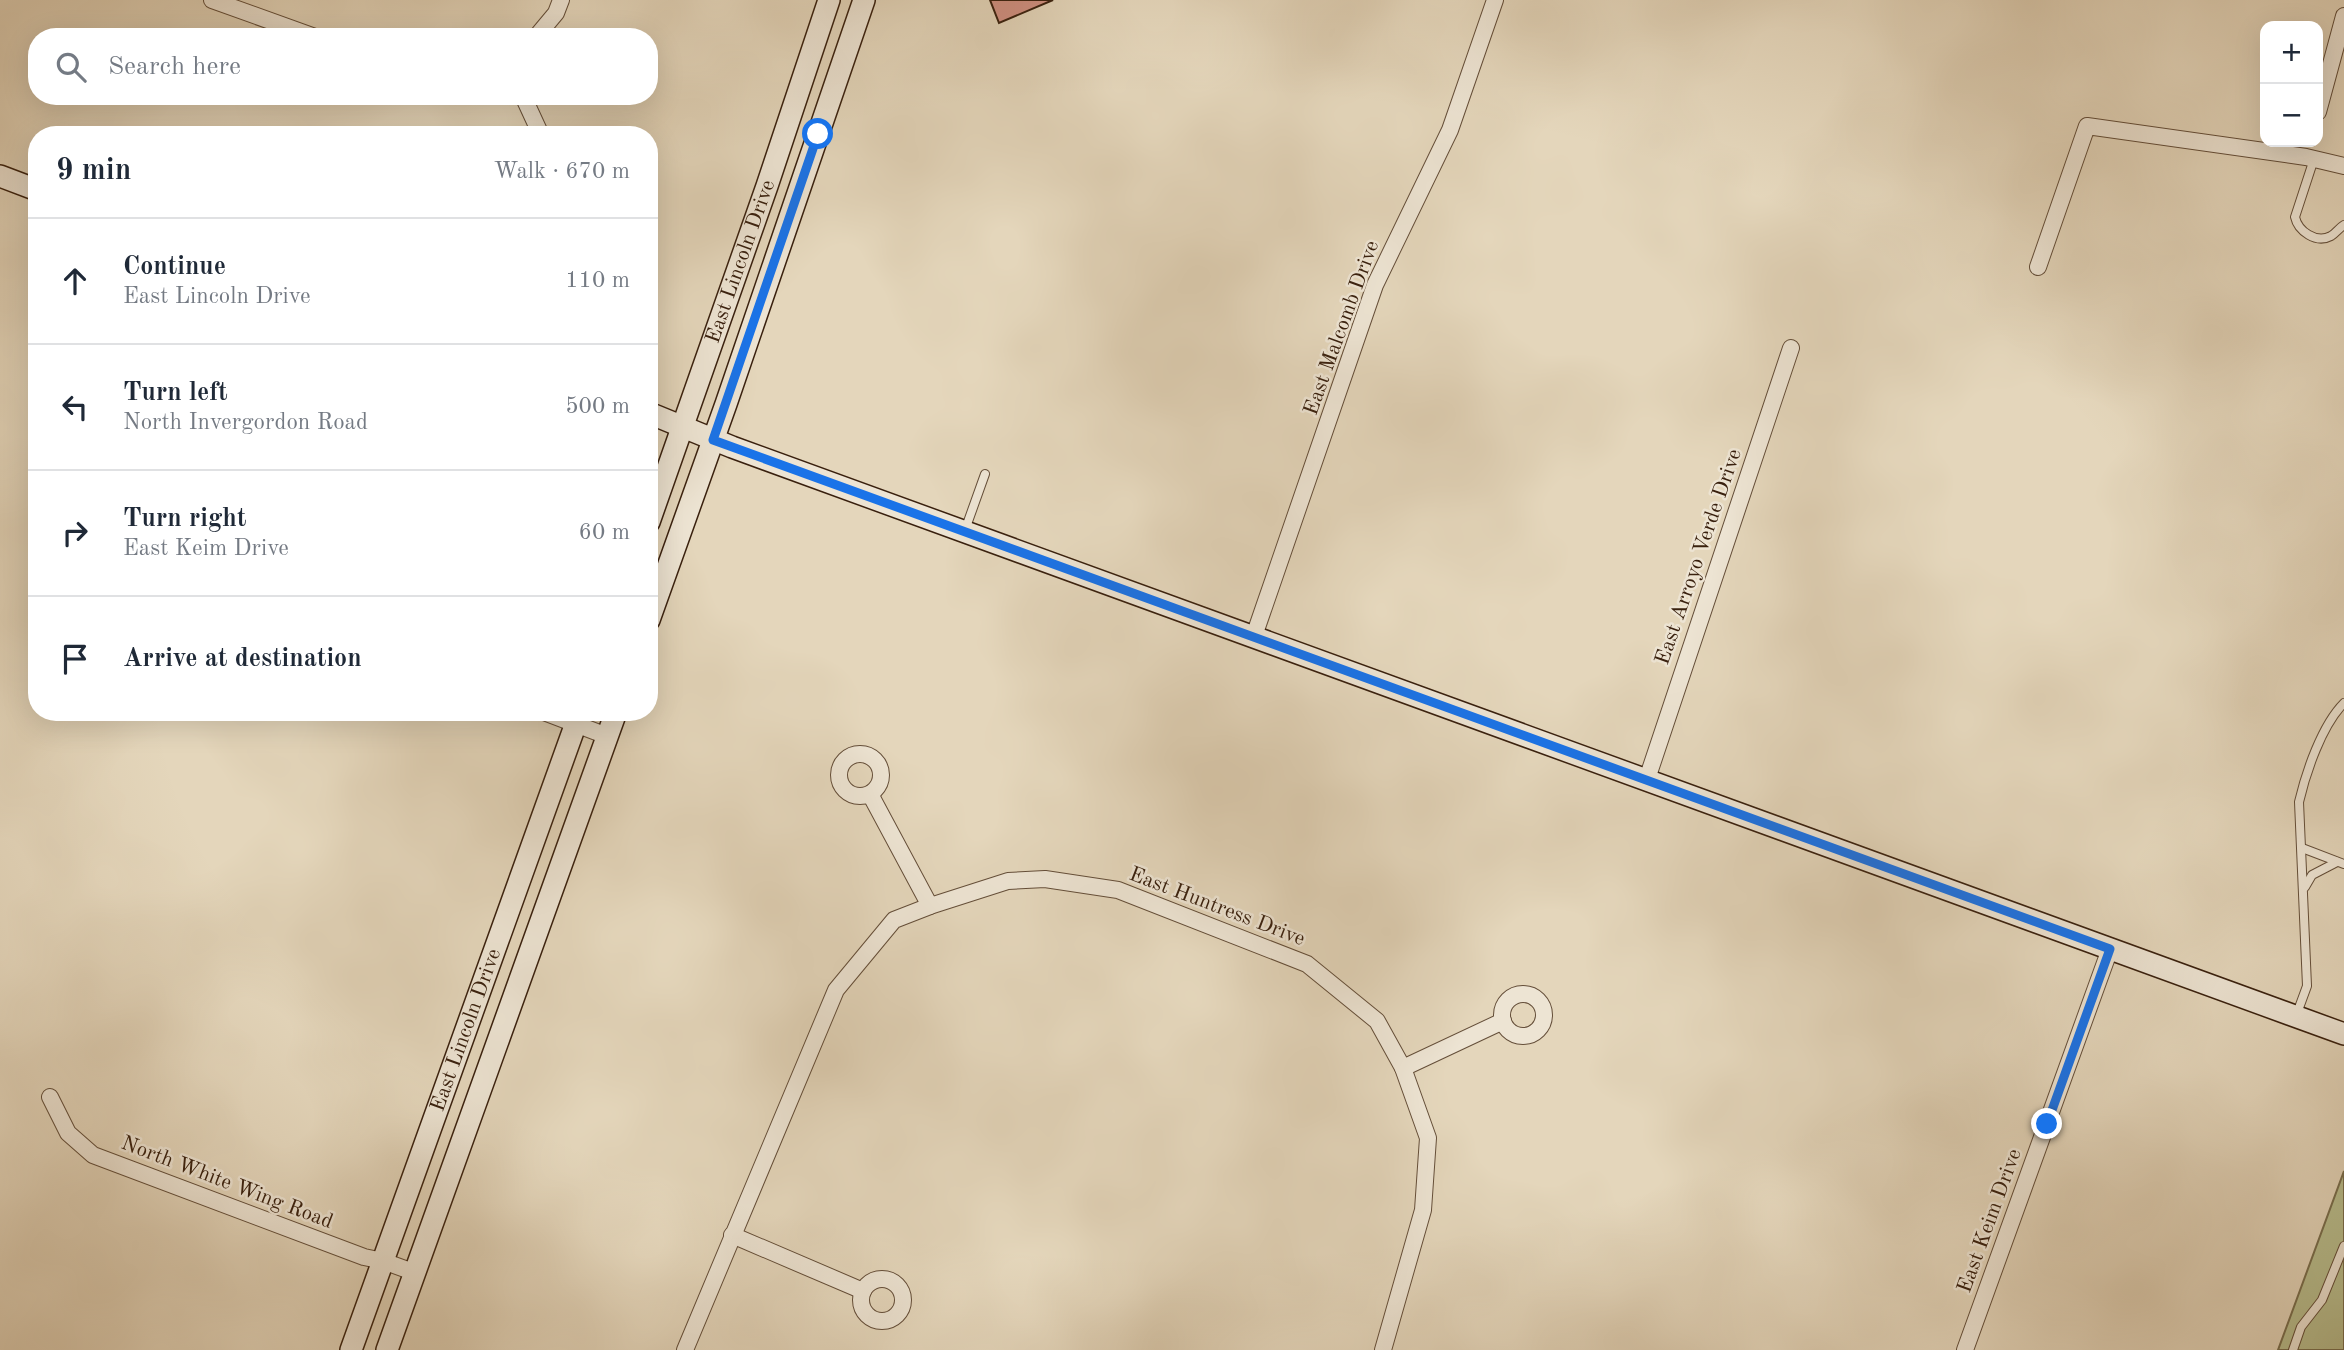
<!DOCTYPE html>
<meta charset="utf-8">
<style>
:root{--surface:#fff;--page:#f2f2f3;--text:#1f2937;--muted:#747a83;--line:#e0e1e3}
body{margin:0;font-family:"Old Standard TT",serif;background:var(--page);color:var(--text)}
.controls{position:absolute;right:21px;top:21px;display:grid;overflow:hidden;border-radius:14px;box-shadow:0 7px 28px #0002}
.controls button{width:63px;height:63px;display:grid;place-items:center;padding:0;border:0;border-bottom:2px solid var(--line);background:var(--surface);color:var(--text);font:35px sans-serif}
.stop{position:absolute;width:21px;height:21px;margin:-16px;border:5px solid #1a73e8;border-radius:50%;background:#fff}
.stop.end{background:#1a73e8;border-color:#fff;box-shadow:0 2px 7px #0008}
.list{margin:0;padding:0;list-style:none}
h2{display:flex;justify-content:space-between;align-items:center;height:91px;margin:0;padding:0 28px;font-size:30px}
h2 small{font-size:23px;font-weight:400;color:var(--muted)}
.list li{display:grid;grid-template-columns:46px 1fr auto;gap:21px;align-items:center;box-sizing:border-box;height:126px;padding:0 28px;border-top:2px solid var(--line)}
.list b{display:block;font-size:26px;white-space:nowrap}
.list p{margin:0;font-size:23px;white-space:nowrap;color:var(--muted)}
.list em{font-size:23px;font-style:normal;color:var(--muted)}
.icon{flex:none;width:38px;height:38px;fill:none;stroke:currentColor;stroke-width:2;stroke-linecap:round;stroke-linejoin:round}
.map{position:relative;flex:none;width:2344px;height:1350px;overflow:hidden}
.search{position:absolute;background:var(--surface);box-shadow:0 7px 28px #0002;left:28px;top:28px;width:630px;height:77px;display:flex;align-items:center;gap:18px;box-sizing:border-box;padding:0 24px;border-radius:28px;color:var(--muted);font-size:26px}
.panel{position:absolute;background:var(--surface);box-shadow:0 7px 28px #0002;left:28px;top:126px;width:630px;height:595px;border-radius:28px}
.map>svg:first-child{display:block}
.garden{fill:#b7bd8e;stroke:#786e4e;stroke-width:2}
.building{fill:#d19183;stroke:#39200e;stroke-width:2}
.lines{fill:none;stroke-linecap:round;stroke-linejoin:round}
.lane-casing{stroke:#644e39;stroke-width:10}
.street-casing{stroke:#644e39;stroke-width:18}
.secondary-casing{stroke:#39200e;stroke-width:24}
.lane{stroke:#ede4d3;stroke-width:8}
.street{stroke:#ede4d3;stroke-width:16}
.secondary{stroke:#ede4d3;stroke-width:21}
.route{stroke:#1a73e8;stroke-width:9}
.labels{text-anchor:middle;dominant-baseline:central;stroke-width:5;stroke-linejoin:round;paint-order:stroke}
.street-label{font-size:21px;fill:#39200e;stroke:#ede4d3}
</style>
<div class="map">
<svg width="2344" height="1350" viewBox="0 0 2344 1350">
<rect width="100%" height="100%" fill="#e4d6bb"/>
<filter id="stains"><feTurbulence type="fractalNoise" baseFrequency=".00286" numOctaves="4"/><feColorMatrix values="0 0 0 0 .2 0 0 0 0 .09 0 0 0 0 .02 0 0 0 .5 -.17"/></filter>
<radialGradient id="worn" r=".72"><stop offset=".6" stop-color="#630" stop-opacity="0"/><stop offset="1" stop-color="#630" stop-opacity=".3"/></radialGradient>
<!-- garden -->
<polygon class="garden" points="2344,1171 2344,1350 2278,1350"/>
<!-- building -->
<polygon class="building" points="990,0 1053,0 999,23"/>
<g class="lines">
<!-- lane casing -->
<g class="lane-casing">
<g id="lane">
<path d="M2314,159L2295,217C2298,231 2316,244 2331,236C2336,233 2339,228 2344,225"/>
<polyline points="965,530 985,474"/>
<polyline points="2302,848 2344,864"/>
<polyline points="2305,887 2312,875 2337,862"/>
<path d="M2296,1016L2307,986L2299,802C2306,772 2322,725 2344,703"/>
<polyline points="2293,1350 2301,1327 2322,1300 2344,1246"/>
</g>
</g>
<!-- street casing -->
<g class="street-casing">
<g id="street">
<polyline points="212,0 315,37"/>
<polyline points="536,37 556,13 561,0"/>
<polyline points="523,96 541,135"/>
<polyline points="2318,112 2344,16"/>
<polyline points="2038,267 2087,126 2306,157 2344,166"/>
<polyline points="1254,636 1375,285 1450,130 1495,0"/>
<polyline points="544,712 607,736"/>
<circle cx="860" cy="775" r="21"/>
<polyline points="1647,779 1791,348"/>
<polyline points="870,794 930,906"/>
<circle cx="1523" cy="1015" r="21"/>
<polyline points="1403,1068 1503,1021"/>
<polyline points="50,1097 68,1133 93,1155 364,1257 383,1261 416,1273"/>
<polyline points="732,1235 863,1291"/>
<circle cx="882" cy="1300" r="21"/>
<polyline points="685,1350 836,990 894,920 930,906 1008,881 1045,879 1118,890 1307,964 1377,1021 1403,1068 1428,1138 1423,1210 1383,1350"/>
<polyline points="1965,1350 2110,949"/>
</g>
</g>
<!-- secondary casing -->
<g class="secondary-casing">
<g id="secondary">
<polyline points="0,176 37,190"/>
<polyline points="649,413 732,447 2344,1034"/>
<path id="s1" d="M649,522L767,186L829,0"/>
<polyline points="649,620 726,404 864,0"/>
<path id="s2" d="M351,1350L580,712"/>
<polyline points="387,1350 616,712"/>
</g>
</g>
<!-- lane -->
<use href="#lane" class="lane"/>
<!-- street -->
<use href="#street" class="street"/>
<!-- secondary -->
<use href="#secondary" class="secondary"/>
</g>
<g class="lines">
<!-- route -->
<polyline class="route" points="818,134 713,440 2110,949 2047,1124"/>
</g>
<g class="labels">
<!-- street labels -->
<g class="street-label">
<text stroke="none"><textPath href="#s1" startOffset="276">East Lincoln Drive</textPath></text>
<text transform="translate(1342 328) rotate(-70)">East Malcomb Drive</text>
<text transform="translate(1699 557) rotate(-71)">East Arroyo Verde Drive</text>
<text transform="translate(1217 907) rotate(21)">East Huntress Drive</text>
<text stroke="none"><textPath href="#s2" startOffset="340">East Lincoln Drive</textPath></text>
<text transform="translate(227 1183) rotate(21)">North White Wing Road</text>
<text transform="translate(1990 1221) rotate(-70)">East Keim Drive</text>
</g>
</g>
<rect width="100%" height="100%" filter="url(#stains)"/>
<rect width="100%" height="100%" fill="url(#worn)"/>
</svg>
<div class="controls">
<button>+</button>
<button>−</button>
</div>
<div class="stop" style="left:818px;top:134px"></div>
<div class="stop end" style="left:2047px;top:1124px"></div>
<div class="search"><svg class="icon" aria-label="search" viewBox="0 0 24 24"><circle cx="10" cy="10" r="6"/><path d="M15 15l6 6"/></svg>Search here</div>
<section class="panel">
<h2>9 min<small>Walk · 670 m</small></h2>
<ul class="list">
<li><svg class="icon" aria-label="ahead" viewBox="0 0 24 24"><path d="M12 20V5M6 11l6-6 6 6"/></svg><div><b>Continue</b><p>East Lincoln Drive</p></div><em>110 m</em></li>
<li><svg class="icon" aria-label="left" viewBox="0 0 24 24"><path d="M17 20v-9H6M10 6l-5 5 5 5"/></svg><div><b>Turn left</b><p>North Invergordon Road</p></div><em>500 m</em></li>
<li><svg class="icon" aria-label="right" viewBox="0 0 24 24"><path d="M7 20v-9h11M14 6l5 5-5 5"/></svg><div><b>Turn right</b><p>East Keim Drive</p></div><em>60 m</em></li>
<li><svg class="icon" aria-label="arrive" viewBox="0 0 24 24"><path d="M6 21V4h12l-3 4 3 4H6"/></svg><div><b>Arrive at destination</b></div></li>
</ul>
</section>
</div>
